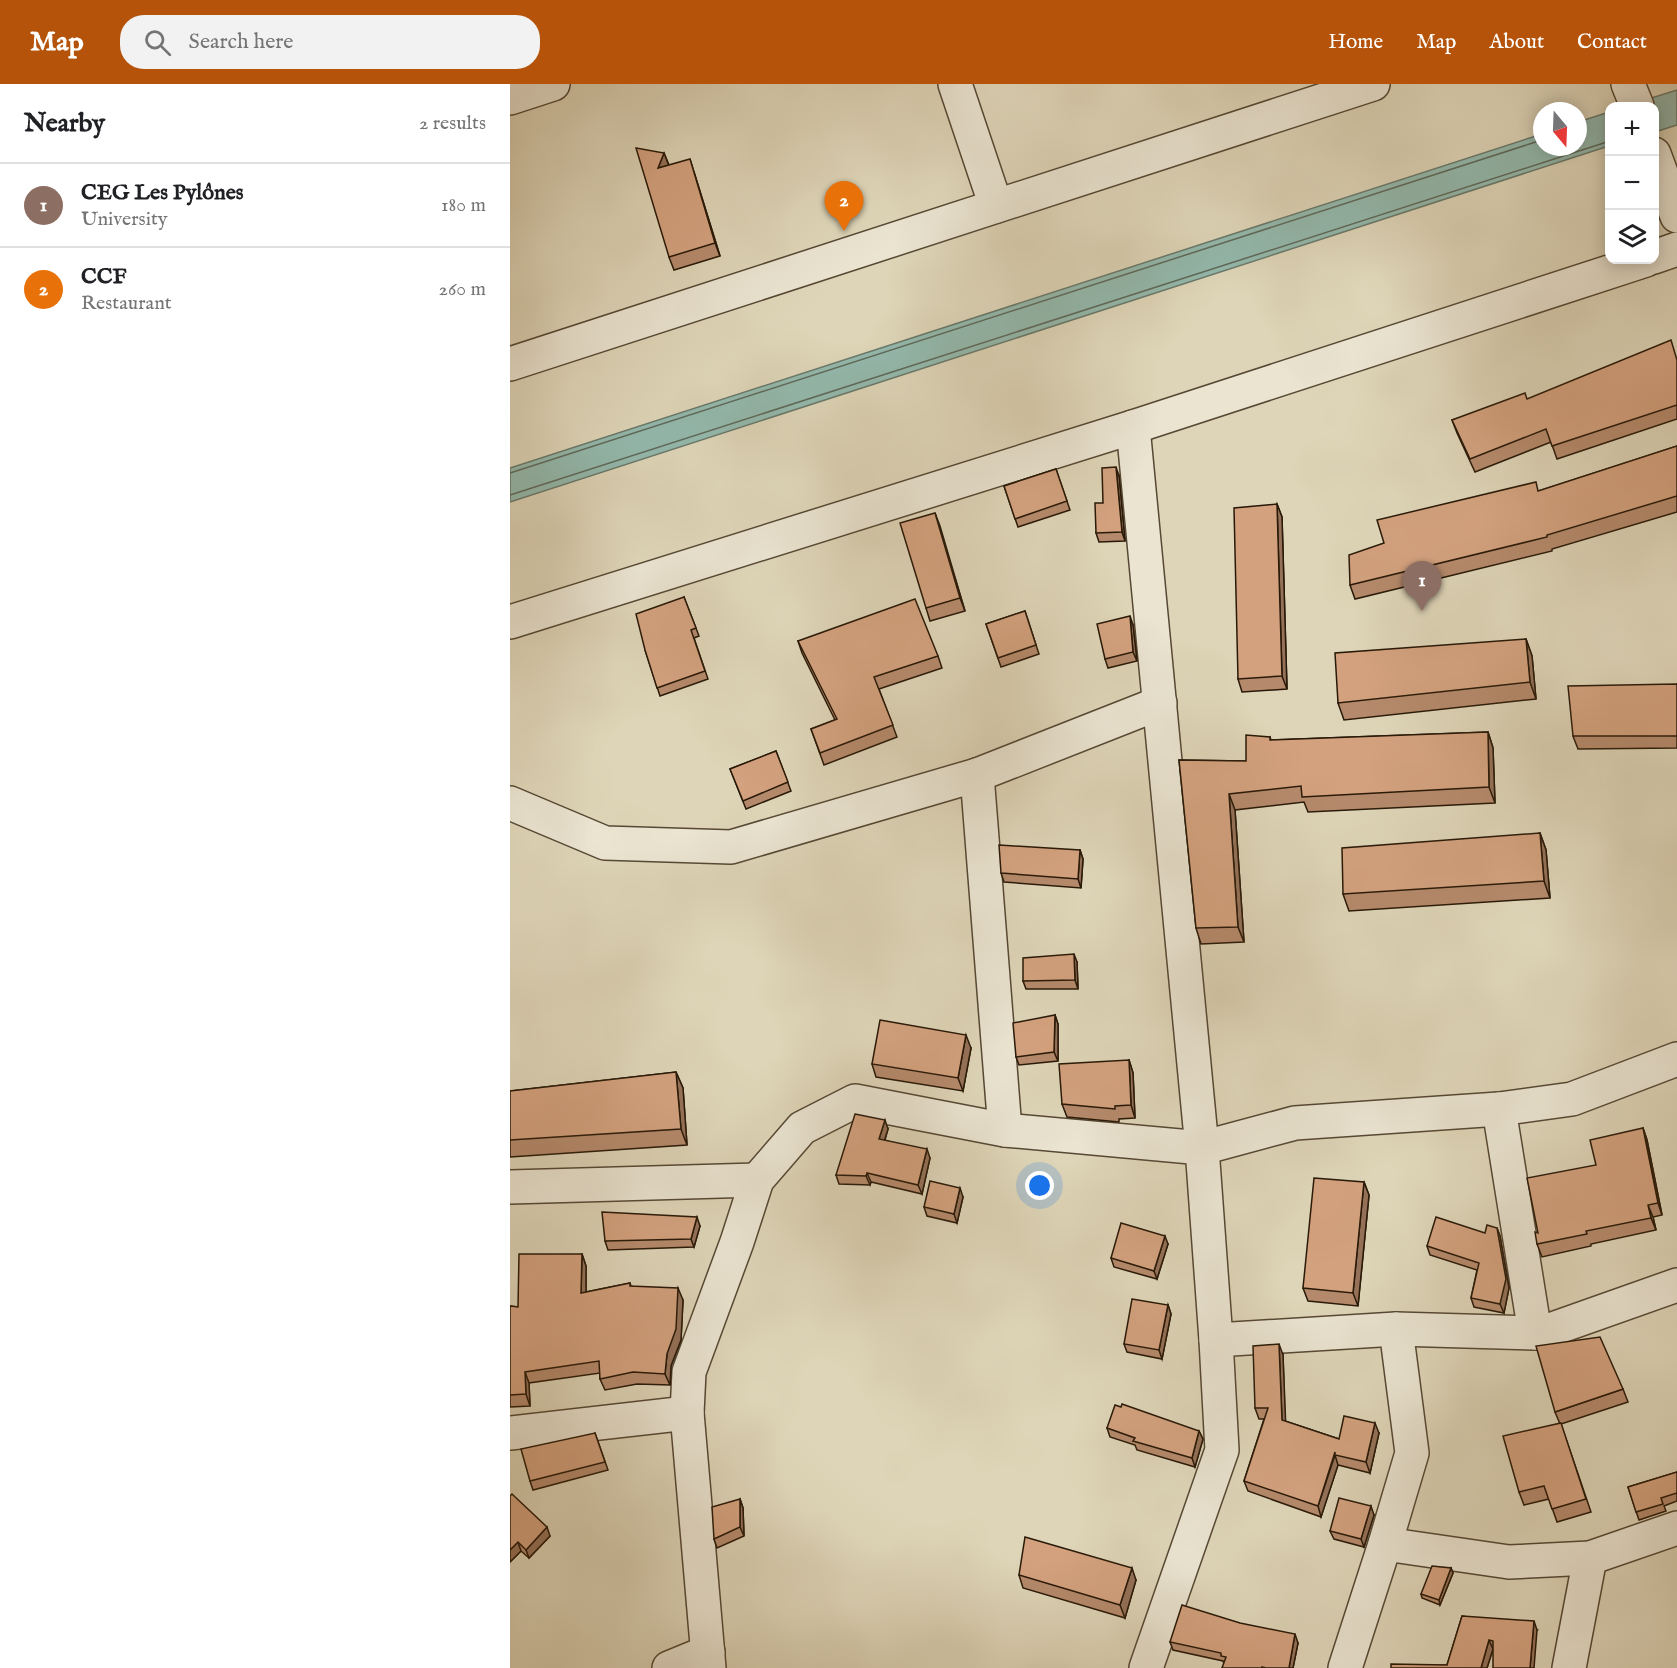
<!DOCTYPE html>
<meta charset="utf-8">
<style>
:root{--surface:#fff;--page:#f2f2f2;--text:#202124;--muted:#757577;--line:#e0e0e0;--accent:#b45309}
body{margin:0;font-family:"IM FELL English",serif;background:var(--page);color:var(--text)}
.controls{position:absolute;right:18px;top:18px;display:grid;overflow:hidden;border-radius:12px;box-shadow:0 3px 15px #0003}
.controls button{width:54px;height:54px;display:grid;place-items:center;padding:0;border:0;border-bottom:2px solid var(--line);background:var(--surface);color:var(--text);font:30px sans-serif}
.compass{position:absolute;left:1023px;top:18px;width:54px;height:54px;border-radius:50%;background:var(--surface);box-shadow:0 3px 15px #0003;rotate:161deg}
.you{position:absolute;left:530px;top:1102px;width:21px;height:21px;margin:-15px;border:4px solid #fff;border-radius:50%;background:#1a73e8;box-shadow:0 0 0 9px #1a73e833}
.badge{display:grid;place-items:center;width:39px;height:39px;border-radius:50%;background:var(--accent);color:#fff;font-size:20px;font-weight:700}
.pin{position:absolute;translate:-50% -50px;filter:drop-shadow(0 2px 3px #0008)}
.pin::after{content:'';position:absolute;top:32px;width:21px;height:18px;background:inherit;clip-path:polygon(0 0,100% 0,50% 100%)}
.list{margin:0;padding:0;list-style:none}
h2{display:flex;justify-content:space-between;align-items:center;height:78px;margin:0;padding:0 24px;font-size:26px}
h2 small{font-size:20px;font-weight:400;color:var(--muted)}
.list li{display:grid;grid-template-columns:39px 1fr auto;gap:18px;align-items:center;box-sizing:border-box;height:84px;padding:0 24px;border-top:2px solid var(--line)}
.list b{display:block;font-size:22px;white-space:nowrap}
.list p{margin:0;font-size:20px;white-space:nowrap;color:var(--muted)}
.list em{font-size:20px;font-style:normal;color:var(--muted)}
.icon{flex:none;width:33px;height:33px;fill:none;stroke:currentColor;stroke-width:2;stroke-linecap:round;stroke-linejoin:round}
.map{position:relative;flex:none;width:1167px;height:1584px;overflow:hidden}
header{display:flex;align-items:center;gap:36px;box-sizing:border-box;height:84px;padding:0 30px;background:var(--accent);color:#fff}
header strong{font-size:28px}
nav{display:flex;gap:33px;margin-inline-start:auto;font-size:21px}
.search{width:420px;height:54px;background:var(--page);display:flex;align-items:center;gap:15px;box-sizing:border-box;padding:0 21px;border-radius:24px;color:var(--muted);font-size:22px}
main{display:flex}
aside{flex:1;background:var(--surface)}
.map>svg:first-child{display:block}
.water{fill:#93b9ad;stroke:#69796b;stroke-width:1.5}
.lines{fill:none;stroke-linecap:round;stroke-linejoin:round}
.shore{stroke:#5e695a;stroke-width:1.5}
.minor-casing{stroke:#564834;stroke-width:36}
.minor{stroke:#eae4d1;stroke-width:33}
.wall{fill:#b58a6c;stroke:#291908;stroke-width:1.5}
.shaded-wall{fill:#947158;stroke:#291908;stroke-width:1.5}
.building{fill:#d3a17e;stroke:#291908;stroke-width:1.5}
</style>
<header>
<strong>Map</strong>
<div class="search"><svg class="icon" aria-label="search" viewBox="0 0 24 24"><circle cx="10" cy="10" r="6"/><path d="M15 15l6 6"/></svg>Search here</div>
<nav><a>Home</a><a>Map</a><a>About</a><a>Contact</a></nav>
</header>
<main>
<aside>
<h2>Nearby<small>2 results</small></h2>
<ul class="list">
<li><span class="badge" style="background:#8d6e63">1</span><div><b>CEG Les Pylônes</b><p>University</p></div><em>180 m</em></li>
<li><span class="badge" style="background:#e8710a">2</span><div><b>CCF</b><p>Restaurant</p></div><em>260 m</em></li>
</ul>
</aside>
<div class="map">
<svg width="1167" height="1584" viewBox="0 0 1167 1584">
<rect width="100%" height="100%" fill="#ded5b8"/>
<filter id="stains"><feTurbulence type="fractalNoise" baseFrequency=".00333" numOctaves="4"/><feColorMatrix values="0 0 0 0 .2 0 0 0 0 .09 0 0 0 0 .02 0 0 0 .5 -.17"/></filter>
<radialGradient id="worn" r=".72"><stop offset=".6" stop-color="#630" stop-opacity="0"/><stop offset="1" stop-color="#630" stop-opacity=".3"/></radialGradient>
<!-- water -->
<g class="water">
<polygon points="1167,6 1167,41 1145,48 1144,22 1116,22"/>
<polygon points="1099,28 1099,62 0,418 0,384 1032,50 1032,63 1068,63 1068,38"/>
</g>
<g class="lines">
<!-- shore -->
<g class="shore">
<polyline points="0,389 1032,56"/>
<polyline points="0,411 1100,57"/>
</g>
<!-- minor casing -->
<g class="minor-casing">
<g id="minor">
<polyline points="445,0 486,122"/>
<polyline points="1118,0 1127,22"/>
<polyline points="0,14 43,0"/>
<polyline points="1144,70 1167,132"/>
<polyline points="1144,173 1167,165"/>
<polyline points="0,280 863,0"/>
<polyline points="623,343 692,1064 706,1256 712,1366 636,1584"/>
<polyline points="0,538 623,343 1136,176"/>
<polyline points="467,691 495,1046"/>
<polyline points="0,719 95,759 221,763 467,691 650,619"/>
<polyline points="989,1025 1025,1249"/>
<polyline points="0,1103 247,1096"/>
<polyline points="706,1256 886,1245 1025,1249 1037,1247 1167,1201"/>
<polyline points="0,1349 177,1329"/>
<polyline points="875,1460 999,1478 1080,1474 1167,1444"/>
<polyline points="159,1584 198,1568"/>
<polyline points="199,1584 177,1329 179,1288 227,1158 247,1096 292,1044 345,1017 495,1046 692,1064 785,1039 989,1025 1062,1015 1167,975"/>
<polyline points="835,1584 875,1460 902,1369 886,1245"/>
<polyline points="1059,1584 1080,1474"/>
</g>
</g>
<!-- minor -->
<use href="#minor" class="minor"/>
</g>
<!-- wall -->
<g class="wall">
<polygon points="154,69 159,81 184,88 210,172 164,186 159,173"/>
<polygon points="1167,274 1167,335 1047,375 1041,358 965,388 947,349 942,336"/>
<polygon points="1167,362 1167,428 1042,465 1042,467 845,515 840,501 1029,407"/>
<polygon points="546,385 560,426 508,443 494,402"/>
<polygon points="609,392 615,457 589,458 586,449 593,419"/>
<polygon points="767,420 772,433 777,605 732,608 728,595"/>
<polygon points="425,429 455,527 420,537 416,524"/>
<polygon points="174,513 189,552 184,554 198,595 150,612 135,566"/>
<polygon points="515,527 529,570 491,583 476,540"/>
<polygon points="623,541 627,577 598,584 595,575"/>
<polygon points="1016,555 1022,572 1026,615 834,636 828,619"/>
<polygon points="288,557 428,572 432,584 369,605 387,653 314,681 301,645 325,636 292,569"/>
<polygon points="1167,600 1167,664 1068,665 1063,652"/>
<polygon points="978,648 983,664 985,719 798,728 794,718 725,726 734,858 691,860 686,844 669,676 736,677 760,653 761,656"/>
<polygon points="266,667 281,707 236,725 220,685"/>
<polygon points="1030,749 1036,766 1040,814 839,827 833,810"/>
<polygon points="570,766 573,775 571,804 494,798 491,789"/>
<polygon points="567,878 568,905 516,905 513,897"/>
<polygon points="545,931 548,940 548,977 509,981 506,973"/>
<polygon points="461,964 453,1007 366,993 362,980"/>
<polygon points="619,976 623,989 625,1034 609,1035 609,1038 557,1033 552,1020"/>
<polygon points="166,988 173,1004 177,1061 0,1073 0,1007"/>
<polygon points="1133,1044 1137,1056 1152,1131 1143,1133 1146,1146 1081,1160 1081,1162 1032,1173 1027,1160 1028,1149 1086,1081"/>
<polygon points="378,1045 375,1056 420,1074 412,1110 361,1098 360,1101 329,1100 326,1091"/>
<polygon points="854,1098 859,1111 848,1222 798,1217 793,1204"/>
<polygon points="453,1113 447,1139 417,1132 414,1123"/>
<polygon points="190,1142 184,1163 98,1166 95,1157"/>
<polygon points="987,1144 990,1152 999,1204 994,1229 964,1223 961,1214 967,1186 920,1171 917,1162 975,1149"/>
<polygon points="658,1160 647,1195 604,1183 601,1174"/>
<polygon points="72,1170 76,1182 76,1208 120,1199 121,1202 173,1216 171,1256 161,1282 160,1301 127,1300 95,1306 90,1295 90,1289 19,1299 20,1322 0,1323 0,1222 8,1223"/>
<polygon points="658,1221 661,1230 652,1275 617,1268 614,1260"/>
<polygon points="773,1271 775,1337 829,1355 869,1349 860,1389 828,1381 811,1433 738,1407 734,1397 754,1335 749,1335 745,1324"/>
<polygon points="1113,1305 1118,1318 1051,1340 1081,1428 1047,1438 1039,1415 1014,1421 1009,1408 1050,1340 1045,1328"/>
<polygon points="597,1344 689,1347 693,1355 685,1383 627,1366 625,1361 600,1353"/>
<polygon points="85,1349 98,1386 23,1406 20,1397"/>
<polygon points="1167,1388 1167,1417 1154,1422 1156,1427 1129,1436 1118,1403"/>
<polygon points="0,1412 40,1452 19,1474 11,1467 0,1478"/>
<polygon points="230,1415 233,1424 234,1452 207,1464 204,1455"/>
<polygon points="864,1431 854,1463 824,1455 820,1447"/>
<polygon points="941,1484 943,1489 930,1521 912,1514 911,1510"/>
<polygon points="509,1491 626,1496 615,1534 513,1504"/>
<polygon points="952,1532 1027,1546 983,1565 977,1584 881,1584 937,1581"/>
<polygon points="660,1558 788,1559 783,1584 712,1584 714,1580 713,1577 663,1566"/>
</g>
<!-- shaded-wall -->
<g class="shaded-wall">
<polygon points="154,69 159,82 148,84"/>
<polygon points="180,75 184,88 210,172 205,159"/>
<polygon points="606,383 609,392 615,457 612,448"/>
<polygon points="767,420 772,433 777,605 772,592"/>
<polygon points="425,429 430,442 455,527 450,514"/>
<polygon points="620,532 623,541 627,577 623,568"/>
<polygon points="1016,555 1022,572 1026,615 1020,598"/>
<polygon points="978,648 983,664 985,719 979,703"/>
<polygon points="719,710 725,726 734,858 728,843"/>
<polygon points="1030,749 1036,766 1040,814 1034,797"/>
<polygon points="570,766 573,775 571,804 568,795"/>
<polygon points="564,870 567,878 568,905 565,896"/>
<polygon points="545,931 548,940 548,977 544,968"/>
<polygon points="456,951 461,964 453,1007 448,994"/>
<polygon points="619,976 623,989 625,1034 621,1021"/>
<polygon points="166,988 173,1004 177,1061 171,1045"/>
<polygon points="375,1036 378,1045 372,1064 369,1055"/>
<polygon points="1133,1044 1137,1056 1152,1131 1148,1119"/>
<polygon points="417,1065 420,1074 412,1110 408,1101"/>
<polygon points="357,1089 361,1098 360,1101 356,1092"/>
<polygon points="854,1098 859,1111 848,1222 843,1209"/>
<polygon points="450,1104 453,1113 447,1139 444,1130"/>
<polygon points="1138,1121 1143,1133 1146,1146 1141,1134"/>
<polygon points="187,1133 190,1142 184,1163 181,1155"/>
<polygon points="987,1144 990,1152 999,1204 994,1229 990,1220"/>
<polygon points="655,1152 658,1160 647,1195 644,1187"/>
<polygon points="72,1170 76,1182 76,1220 71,1209"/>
<polygon points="168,1204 173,1216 171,1256 161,1282 160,1301 155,1290 157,1270"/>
<polygon points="658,1221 661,1230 652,1275 649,1266"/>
<polygon points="769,1260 773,1271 776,1347 772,1336"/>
<polygon points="15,1288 19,1299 20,1322 16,1310"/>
<polygon points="865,1339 869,1349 860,1389 856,1378"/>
<polygon points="689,1347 693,1355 685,1383 682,1374"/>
<polygon points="825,1371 828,1381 811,1433 808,1422"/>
<polygon points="230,1415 233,1424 234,1452 230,1443"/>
<polygon points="861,1422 864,1431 854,1463 851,1455"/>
<polygon points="37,1443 40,1452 19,1474 16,1466"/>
<polygon points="8,1458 11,1467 0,1478 0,1466"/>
<polygon points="622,1484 626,1496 615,1534 610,1521"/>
<polygon points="941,1484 943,1489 930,1521 929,1516"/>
<polygon points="1024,1537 1027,1546 1024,1584 1020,1584"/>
<polygon points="785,1550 788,1559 783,1584 779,1584"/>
<polygon points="979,1556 983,1565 977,1584 971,1584"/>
</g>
<!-- building -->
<g class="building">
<polygon points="126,64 154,69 148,84 180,75 205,159 159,173"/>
<polygon points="1161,256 1167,276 1167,321 1042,362 1036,345 960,375 942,336 1015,309 1017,315"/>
<polygon points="1167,362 1167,412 1037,451 1037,453 840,501 839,471 874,459 867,436 1026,398 1028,407"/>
<polygon points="606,383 612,448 586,449 585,419 593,419 592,384"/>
<polygon points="546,385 557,417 505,435 494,402"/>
<polygon points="767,420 772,592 728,595 724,424"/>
<polygon points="425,429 450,514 416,524 390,439"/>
<polygon points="174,513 186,544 181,546 195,587 147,604 135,566 126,530"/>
<polygon points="405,515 428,572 364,593 383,641 310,669 301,645 327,635 288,557"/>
<polygon points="515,527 526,561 488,574 476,540"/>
<polygon points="620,532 623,568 595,575 587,540"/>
<polygon points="1016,555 1020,598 828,619 825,569"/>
<polygon points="1167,600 1167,652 1063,652 1058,602"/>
<polygon points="978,648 979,703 792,713 791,702 719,710 728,843 686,844 669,676 736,677 736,651 760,653 760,656"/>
<polygon points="266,667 278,698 233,717 220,685"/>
<polygon points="1030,749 1034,797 833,810 832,764"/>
<polygon points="489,761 570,766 568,795 491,789"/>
<polygon points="564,870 565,896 513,897 513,874"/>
<polygon points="545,931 544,968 506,973 503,939"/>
<polygon points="370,936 456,951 448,994 362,980"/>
<polygon points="619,976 621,1021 605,1022 605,1025 552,1020 549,980"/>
<polygon points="166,988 171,1045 0,1056 0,1007"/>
<polygon points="345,1030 375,1036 369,1055 417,1065 408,1101 357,1089 356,1092 326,1091"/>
<polygon points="1133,1044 1148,1119 1138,1121 1141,1134 1076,1147 1077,1150 1027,1160 1025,1148 1028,1149 1017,1094 1086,1081 1080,1056"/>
<polygon points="804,1094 854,1098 843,1209 793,1204"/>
<polygon points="420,1097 450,1104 444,1130 414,1123"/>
<polygon points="92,1128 187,1133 181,1155 95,1157"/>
<polygon points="926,1133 975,1149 977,1141 987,1144 996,1195 990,1220 961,1214 969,1179 917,1162"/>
<polygon points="611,1139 655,1152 644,1187 601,1174"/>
<polygon points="9,1170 72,1170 71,1209 120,1199 120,1202 168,1204 166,1245 157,1270 155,1290 123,1288 90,1295 89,1277 15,1288 16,1310 0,1311 0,1222 8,1223"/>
<polygon points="622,1215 658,1221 649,1266 614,1260"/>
<polygon points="1090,1253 1113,1305 1045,1328 1026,1262"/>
<polygon points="769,1260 772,1336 829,1355 834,1332 865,1339 856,1378 825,1371 825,1368 808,1422 734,1397 758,1324 745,1324 743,1262"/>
<polygon points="612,1320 689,1347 682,1374 623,1357 625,1354 597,1344 605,1321 611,1323"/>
<polygon points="1051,1339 1076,1415 1042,1425 1034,1402 1009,1408 993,1352"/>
<polygon points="85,1349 95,1378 20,1397 11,1365"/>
<polygon points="1167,1388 1167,1409 1151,1414 1153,1420 1126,1428 1118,1403"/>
<polygon points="2,1410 37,1443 16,1466 8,1458 0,1466 0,1412"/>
<polygon points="829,1414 861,1422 851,1455 820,1447"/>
<polygon points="230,1415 230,1443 204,1455 202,1423"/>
<polygon points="515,1453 622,1484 610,1521 509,1491"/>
<polygon points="922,1482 941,1484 929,1516 911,1510"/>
<polygon points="672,1521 730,1539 785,1550 779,1584 756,1584 752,1583 752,1584 712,1584 716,1573 711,1572 711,1569 660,1558"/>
<polygon points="952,1532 1024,1537 1020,1584 983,1584 983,1557 979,1556 971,1584 881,1584 881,1580 937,1581"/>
</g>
<rect width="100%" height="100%" filter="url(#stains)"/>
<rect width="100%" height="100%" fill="url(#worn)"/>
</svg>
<div class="controls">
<button>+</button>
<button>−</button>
<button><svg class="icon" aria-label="layers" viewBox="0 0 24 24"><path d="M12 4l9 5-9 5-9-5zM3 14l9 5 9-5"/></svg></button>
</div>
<svg class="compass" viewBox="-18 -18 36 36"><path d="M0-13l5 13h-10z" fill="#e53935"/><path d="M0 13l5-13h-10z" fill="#757577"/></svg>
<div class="you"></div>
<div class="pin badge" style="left:912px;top:527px;background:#8d6e63">1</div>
<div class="pin badge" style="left:334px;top:147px;background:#e8710a">2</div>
</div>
</main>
